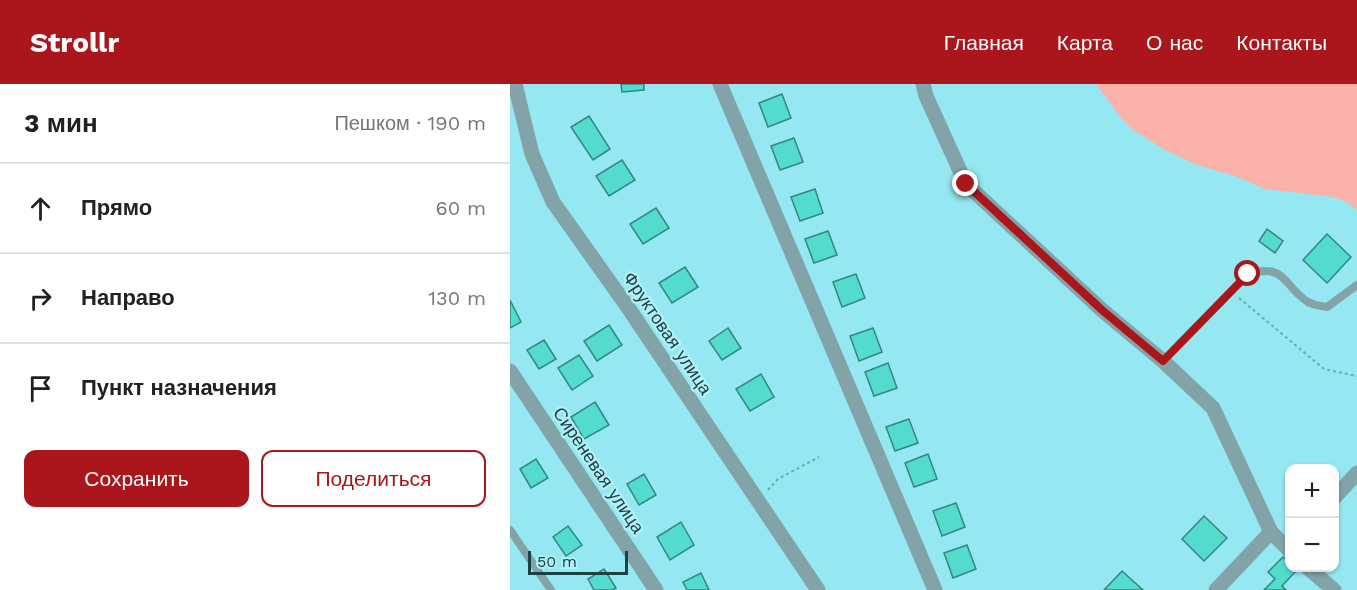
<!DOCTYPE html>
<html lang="ru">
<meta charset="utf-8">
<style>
:root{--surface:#fff;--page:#f2f2f2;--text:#202124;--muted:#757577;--line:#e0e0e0;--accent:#aa161b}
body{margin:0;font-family:"Work Sans",sans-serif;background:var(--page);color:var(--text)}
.controls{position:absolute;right:18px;bottom:18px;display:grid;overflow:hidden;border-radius:12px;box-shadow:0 2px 4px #0004}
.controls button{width:54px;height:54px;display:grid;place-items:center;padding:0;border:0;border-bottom:2px solid var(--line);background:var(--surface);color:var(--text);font:30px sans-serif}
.scale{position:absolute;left:18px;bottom:15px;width:100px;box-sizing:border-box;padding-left:6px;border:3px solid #1d4044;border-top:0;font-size:16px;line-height:21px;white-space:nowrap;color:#1d4044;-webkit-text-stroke:4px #b1f2fa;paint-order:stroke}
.stop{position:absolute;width:18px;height:18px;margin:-14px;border:4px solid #aa161b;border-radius:50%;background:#fff}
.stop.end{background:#aa161b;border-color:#fff;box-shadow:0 2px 6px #0008}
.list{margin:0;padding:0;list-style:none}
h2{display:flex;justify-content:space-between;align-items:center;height:78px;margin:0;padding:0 24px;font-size:26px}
h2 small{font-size:20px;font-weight:400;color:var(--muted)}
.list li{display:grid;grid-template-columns:39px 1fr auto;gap:18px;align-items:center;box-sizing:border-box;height:90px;padding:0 24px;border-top:2px solid var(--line)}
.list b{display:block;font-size:22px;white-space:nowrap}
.list em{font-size:20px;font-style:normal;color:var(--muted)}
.actions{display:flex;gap:12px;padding:18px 24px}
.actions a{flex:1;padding:14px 0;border:2px solid var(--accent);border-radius:12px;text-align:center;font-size:21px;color:var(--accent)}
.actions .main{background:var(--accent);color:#fff}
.icon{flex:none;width:33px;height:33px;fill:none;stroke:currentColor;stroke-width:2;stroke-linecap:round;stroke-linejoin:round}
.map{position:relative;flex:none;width:847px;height:506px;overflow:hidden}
header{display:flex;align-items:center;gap:36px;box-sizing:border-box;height:84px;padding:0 30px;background:var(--accent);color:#fff}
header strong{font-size:28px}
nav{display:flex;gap:33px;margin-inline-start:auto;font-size:21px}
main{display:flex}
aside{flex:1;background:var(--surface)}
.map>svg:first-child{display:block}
.green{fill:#fab2aa}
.building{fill:#53dbce;stroke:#33877f;stroke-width:1.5}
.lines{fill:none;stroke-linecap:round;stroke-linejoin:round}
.path{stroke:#6aabb3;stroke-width:2;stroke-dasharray:3 3;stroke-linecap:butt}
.service{stroke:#82a3a7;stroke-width:8}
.minor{stroke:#82a3a7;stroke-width:15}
.route{stroke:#aa161b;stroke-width:8}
.labels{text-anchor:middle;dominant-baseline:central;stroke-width:4.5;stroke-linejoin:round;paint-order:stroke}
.street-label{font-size:18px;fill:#1d4044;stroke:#b1f2fa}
</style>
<header>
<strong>Strollr</strong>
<nav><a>Главная</a><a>Карта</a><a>О нас</a><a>Контакты</a></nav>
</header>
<main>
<aside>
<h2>3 мин<small>Пешком · 190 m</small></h2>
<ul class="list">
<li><svg class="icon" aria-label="ahead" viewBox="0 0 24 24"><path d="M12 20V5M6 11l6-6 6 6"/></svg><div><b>Прямо</b></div><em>60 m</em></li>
<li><svg class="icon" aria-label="right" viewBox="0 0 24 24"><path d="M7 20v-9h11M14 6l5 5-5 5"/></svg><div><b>Направо</b></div><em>130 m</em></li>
<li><svg class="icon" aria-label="arrive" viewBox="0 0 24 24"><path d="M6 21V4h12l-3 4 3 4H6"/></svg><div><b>Пункт назначения</b></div></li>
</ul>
<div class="actions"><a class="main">Сохранить</a><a>Поделиться</a></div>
</aside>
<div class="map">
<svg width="847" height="506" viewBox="0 0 847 506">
<rect width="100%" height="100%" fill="#95e7f2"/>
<!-- green -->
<polygon class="green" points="586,0 847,0 847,126 837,118 823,113 755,105 725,92 687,81 655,66 625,47 612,35"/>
<!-- building -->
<g class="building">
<polygon points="111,0 134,0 134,6 112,8"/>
<polygon points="272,10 281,34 258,43 249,19"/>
<polygon points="79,32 100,65 83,76 61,43"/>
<polygon points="284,54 293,78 270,86 261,62"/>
<polygon points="112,76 125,96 99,112 86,92"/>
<polygon points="305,105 313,129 290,137 281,113"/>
<polygon points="146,124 159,144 133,160 120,140"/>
<polygon points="757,145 773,157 765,169 749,157"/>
<polygon points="318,147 327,171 304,179 295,155"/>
<polygon points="817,150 841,173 817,199 793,176"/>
<polygon points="175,183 188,203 162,219 149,199"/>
<polygon points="346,190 355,214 332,223 323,198"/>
<polygon points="0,216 11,238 0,244"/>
<polygon points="99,241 112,261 87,277 74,257"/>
<polygon points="218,244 231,264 212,276 199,257"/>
<polygon points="363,244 372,268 349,277 340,252"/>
<polygon points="34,256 46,275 29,285 17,266"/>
<polygon points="69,271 83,292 62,306 48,284"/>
<polygon points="378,279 387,304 364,312 355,288"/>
<polygon points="251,290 264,313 240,327 226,305"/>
<polygon points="85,318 99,341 74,355 61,333"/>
<polygon points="399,335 408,359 385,367 376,343"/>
<polygon points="418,370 427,395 404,403 395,379"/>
<polygon points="26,375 38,394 21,404 10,385"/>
<polygon points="134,390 146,411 129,421 117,400"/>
<polygon points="446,419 455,443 432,452 423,427"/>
<polygon points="694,432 717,454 694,477 672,455"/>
<polygon points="171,438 184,461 160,476 147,453"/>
<polygon points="58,442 72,461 56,472 43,453"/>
<polygon points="457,461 466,485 443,494 434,469"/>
<polygon points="773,473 780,479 780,484 784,484 787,486 772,502 776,506 754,506 765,495 758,488"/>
<polygon points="94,485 106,504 102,506 84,506 78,495"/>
<polygon points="612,487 633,506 594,506"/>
<polygon points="191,489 199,506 177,506 173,498"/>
</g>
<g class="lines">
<!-- path -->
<g class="path">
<polyline points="729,214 814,285 847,292"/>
<polyline points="258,406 268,395 309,373"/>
</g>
<!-- service -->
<g class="service">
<path d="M653,277L738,190C777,179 772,201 798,218C803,221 811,222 817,223L847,201"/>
<polyline points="0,446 41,506"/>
</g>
<!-- minor -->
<g class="minor">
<polyline points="5,0 22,70 43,118 119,225 308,506"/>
<polyline points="210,0 425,506"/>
<polyline points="413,0 416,12 456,100 592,226 653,277 703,324 761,448 780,467"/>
<polyline points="0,287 146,506"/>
<polyline points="824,414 847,389"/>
<polyline points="798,484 824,506"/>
<polyline points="706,506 761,448"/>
</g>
</g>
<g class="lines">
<!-- route -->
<polyline class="route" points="456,100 592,226 653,277 738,190"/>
</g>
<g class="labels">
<!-- street labels -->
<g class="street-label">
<text transform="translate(158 249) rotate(56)">Фруктовая улица</text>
<text transform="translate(89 386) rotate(56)">Сиреневая улица</text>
</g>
</g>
</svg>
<div class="controls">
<button>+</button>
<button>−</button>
</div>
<div class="scale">50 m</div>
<div class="stop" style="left:738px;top:190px"></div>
<div class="stop end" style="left:456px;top:100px"></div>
</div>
</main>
